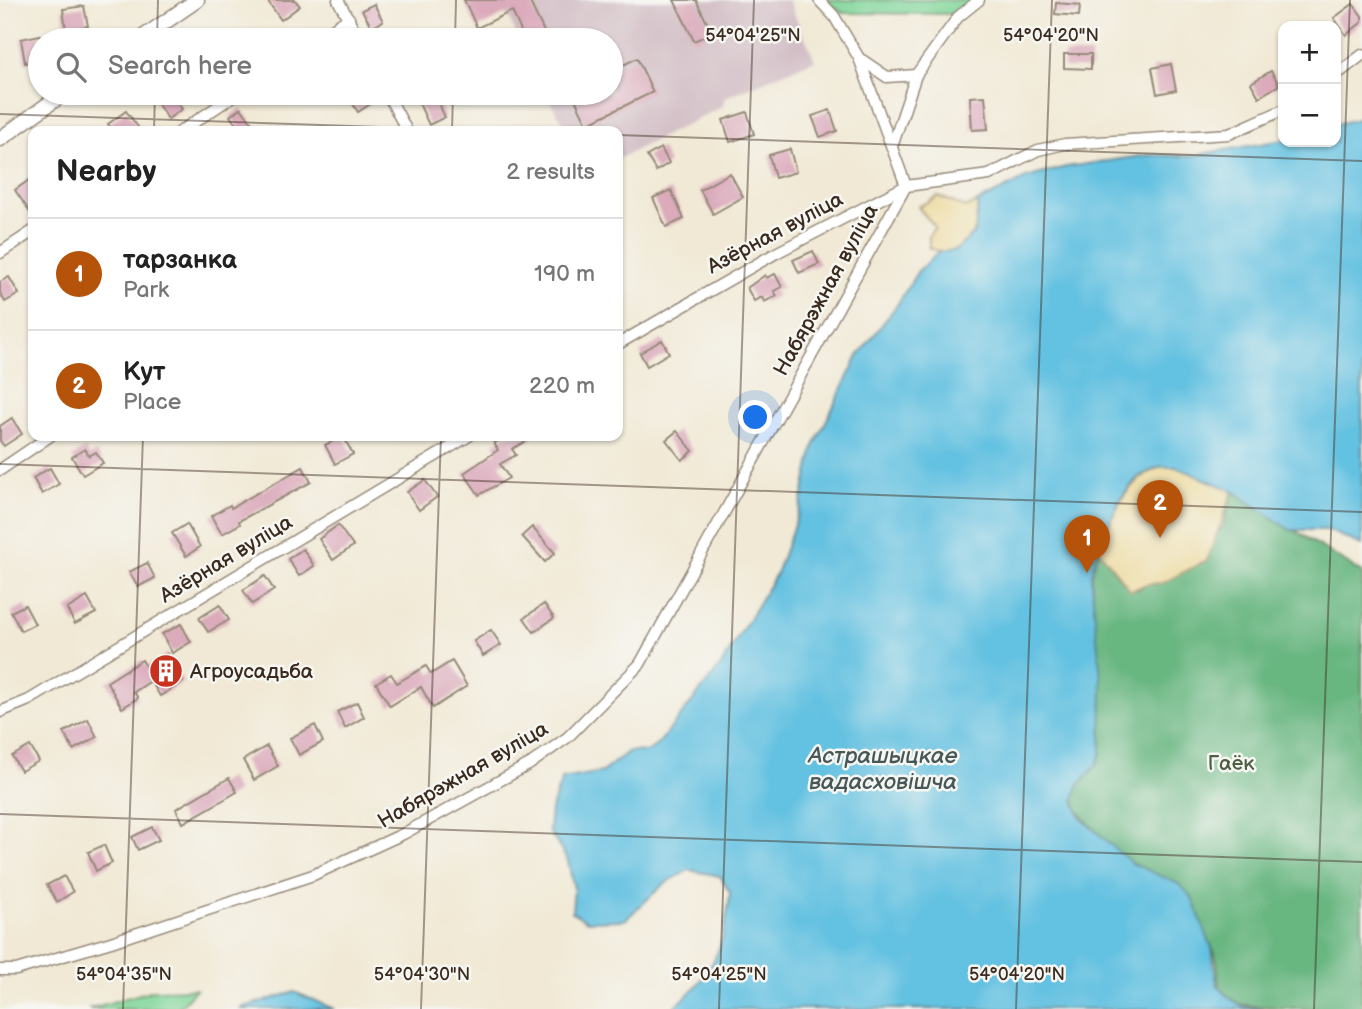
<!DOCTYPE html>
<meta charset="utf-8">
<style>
:root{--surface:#fff;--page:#f2f2f2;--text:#222;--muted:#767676;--line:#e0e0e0;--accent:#b45309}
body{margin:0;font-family:"Balsamiq Sans",sans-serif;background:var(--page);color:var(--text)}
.controls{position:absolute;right:21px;top:21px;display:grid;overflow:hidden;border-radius:14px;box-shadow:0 2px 5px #0004}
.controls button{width:63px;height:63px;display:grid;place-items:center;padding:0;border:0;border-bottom:2px solid var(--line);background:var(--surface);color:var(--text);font:35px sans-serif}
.you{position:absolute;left:756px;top:418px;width:24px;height:24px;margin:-18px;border:5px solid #fff;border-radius:50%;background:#1a73e8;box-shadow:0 0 0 10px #1a73e833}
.badge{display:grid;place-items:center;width:46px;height:46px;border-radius:50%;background:var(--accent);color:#fff;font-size:23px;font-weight:700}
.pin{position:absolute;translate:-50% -58px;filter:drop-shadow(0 2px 4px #0008)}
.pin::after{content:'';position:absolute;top:37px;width:24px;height:21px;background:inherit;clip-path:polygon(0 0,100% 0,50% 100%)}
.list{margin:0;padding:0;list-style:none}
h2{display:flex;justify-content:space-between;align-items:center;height:91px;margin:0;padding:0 28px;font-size:30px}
h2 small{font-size:23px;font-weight:400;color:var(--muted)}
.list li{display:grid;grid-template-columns:46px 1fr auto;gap:21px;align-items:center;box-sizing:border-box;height:112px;padding:0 28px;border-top:2px solid var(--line)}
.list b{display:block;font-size:26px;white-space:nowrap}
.list p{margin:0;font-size:23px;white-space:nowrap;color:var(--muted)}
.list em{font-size:23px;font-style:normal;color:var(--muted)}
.icon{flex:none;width:38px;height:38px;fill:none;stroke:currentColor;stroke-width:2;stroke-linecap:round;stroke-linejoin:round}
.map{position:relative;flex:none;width:1362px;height:1009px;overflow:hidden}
.search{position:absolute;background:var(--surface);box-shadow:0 2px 5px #0004;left:28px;top:28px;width:595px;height:77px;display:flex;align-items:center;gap:18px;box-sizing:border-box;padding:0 24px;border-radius:38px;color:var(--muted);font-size:26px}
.panel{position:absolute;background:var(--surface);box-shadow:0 2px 5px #0004;left:28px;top:126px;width:595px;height:315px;border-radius:14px}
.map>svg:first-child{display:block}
.industrial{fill:#d2bec5}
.green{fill:#7fd598;stroke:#5d805b;stroke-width:2}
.forest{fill:#67b680;stroke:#51704f;stroke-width:2}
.sand{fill:#eeda9e;stroke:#94825e;stroke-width:2}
.water{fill:#63c1e1;stroke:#4f7680;stroke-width:2}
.building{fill:#dbaabb}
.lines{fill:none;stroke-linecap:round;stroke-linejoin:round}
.minor-casing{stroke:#968a7a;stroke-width:13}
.tertiary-casing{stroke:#968a7a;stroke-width:17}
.minor{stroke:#fff;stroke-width:10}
.tertiary{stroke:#fff;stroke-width:14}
.ticks{fill:none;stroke:#3b2a1e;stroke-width:2;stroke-opacity:0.45}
.labels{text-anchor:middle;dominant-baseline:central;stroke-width:5;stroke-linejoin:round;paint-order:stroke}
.street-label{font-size:21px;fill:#3b2a1e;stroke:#f6f6f2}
.poi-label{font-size:21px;fill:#3b2a1e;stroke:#f6f6f2;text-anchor:start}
.park-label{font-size:21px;fill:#4f5d43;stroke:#f6f6f2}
.water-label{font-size:23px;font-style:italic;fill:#475758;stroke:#f6f6f2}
.ticks-label{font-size:18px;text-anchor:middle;fill:#3b2a1e;stroke:#f6f6f2;stroke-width:5;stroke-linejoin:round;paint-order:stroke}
</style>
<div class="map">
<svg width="1362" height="1009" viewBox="0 0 1362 1009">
<rect width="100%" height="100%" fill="#f6f6f2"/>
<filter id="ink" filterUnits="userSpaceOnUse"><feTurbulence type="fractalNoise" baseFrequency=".0143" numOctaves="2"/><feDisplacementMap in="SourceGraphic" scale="14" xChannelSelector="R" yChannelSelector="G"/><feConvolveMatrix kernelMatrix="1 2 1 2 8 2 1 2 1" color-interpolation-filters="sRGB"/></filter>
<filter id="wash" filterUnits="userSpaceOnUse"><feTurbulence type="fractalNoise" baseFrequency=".00686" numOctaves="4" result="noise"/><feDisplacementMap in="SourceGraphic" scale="28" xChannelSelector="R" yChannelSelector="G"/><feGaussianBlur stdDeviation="1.57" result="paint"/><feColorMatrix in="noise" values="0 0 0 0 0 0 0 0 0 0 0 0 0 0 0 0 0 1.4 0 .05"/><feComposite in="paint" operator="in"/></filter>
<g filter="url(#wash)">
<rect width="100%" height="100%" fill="#f1e9d5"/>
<!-- industrial -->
<polygon class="industrial" points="500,0 788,0 815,60 725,97 723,106 618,159 618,131 569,131 544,93 611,93 611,40 519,40"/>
<!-- green -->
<g class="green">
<polygon points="824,0 976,0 965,10 951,14 843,13"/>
<polygon points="196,989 178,1009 88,1009 154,990"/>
</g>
<!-- forest -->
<path class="forest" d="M1233,491L1362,573V1009C1334,1009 1263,1009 1240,1004C1206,988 1225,970 1212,947C1201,928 1179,911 1165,896C1149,879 1074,817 1074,801C1073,787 1087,776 1096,766L1091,577L1098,549L1122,581L1137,590L1146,584L1163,583L1223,527Z"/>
<!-- sand -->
<g class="sand">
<path d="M938,196L965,208L978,202C977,210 978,222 975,230C968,249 946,256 929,248V236L935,227L918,207Z"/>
<path d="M1159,467H1177L1233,491L1207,560L1163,583L1146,584L1131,591L1098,549C1115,513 1121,485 1159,467Z"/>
</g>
<!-- water -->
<g class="water">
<path d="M1362,118V545L1327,530H1290L1233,491L1177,467H1159L1138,477L1121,498L1098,549L1091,577L1102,688L1101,754L1096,766L1078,785L1074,801L1081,818L1131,863L1179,884L1191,896L1212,948L1217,984L1227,996L1242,1006L1263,1009H672C715,974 724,947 730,893L720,876L689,870L664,884L625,920L587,921L572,912L574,888L568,861L549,831L551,809L562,779L602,772L629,751L647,752L658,744L722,664L776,574L800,509L814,446L858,356L897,305L918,271L939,252L956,250L975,232L978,202L1026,178L1066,167L1148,155L1191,156L1283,140L1336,142V124Z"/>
<polygon points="294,992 335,1009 239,1009 244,1007"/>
</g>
<g id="blocks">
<!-- building -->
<g class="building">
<polygon points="267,0 295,0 300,6 281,20"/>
<polygon points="464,0 529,0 548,40 525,40 512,11 477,28"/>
<polygon points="674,0 696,0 712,33 694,41"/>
<polygon points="1056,3 1080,5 1079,16 1055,14"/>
<polygon points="374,4 383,21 372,28 362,10"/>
<polygon points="1353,4 1362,16 1362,22 1346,35 1334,18"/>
<polygon points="84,6 88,26 66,30 63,9"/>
<polygon points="40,35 40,60 25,63 21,39"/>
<polygon points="1064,54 1091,54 1091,69 1064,68"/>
<polygon points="637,58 653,92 587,124 572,93 611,93 611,71"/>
<polygon points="1171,64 1176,90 1157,94 1152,68"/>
<polygon points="1271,71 1279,85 1259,97 1251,83"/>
<polygon points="150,93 171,93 182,109 168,119"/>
<polygon points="363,93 370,93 375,101 358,112 351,101"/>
<polygon points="434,93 445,117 429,125 417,99"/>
<polygon points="985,96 988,129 972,130 970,97"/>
<polygon points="241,108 255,127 250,131 241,131 230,116"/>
<polygon points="830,110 837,131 820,137 812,116"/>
<polygon points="126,111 141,131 113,131 108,124"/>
<polygon points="747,112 754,134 730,142 723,120"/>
<polygon points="661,148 669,163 656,171 647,156"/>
<polygon points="790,149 796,172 775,178 769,155"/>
<polygon points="730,173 743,197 713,214 700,190"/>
<polygon points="29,180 33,187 33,217 15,190"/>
<polygon points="671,190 684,219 666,227 653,198"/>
<polygon points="813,251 819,264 799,273 793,260"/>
<polygon points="775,274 782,287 774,291 777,296 764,302 762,297 754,301 747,288 765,275 766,278"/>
<polygon points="9,277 19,294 5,302 0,293 0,282"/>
<polygon points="662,340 669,353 647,366 640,353"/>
<polygon points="12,418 22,434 4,446 0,441 0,426"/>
<polygon points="677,431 693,451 682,460 666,440"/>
<polygon points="343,436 353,454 335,464 325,445"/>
<polygon points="507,436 535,436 512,449 516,455 500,464 509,478 479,495 464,473 498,450 494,443"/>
<polygon points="85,449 89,456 96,452 103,463 83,475 72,457"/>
<polygon points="303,467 311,482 239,521 240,524 222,534 211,516 230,505 231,508"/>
<polygon points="50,468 59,484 42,494 33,478"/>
<polygon points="425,480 437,497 419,510 407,492"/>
<polygon points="187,524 200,547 186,556 172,533"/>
<polygon points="338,525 353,546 333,560 319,539"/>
<polygon points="532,527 555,553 545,562 522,536"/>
<polygon points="303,549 314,566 299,576 288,559"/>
<polygon points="147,563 155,578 138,587 129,572"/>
<polygon points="265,576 274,590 252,604 243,590"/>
<polygon points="87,597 96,613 75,624 67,609"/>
<polygon points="544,604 554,618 534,632 524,618"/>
<polygon points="25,605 35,624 21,631 11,612"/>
<polygon points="220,605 229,620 208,632 199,618"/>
<polygon points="181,624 191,642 172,653 162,634"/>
<polygon points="491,630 501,645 483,656 474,641"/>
<polygon points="167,654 183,682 160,696 151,681 134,692 138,698 122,708 107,682 142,660 146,667"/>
<polygon points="452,661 467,686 433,708 421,687 390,706 376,683 391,674 397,683 426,666 431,674"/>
<polygon points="357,702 364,717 345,728 337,712"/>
<polygon points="88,719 97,737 73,750 64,732"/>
<polygon points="315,725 323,742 299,755 290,738"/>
<polygon points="30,746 39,761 21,771 12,756"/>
<polygon points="267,746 278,766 254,780 243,760"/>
<polygon points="229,778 237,792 183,823 176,809"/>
<polygon points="152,827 159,840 138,850 132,837"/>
<polygon points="104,845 112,863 96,871 88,852"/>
<polygon points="64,876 73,892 57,902 47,885"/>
</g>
</g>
</g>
<g filter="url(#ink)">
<use href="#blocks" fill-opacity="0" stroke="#968a7a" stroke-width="2"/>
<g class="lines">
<!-- minor casing -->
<g class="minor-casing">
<g id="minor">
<polyline points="338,0 360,40"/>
<polyline points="316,40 349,18"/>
<polyline points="862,60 887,77 916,75"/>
<polyline points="1336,75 1362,55"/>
<polyline points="387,93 407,131"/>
<polyline points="181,131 238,93"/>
<polyline points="893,144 916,75 958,17 979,0"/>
<polyline points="0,253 33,231"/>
<polyline points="618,344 776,253 906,186 989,175 1038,150 1065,144 1229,134 1283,110"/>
<polyline points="0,470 50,436"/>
<polyline points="0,712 29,700 469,436"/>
<polyline points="0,970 16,970 111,942 313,875 403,834 530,764 568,737 640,664 906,186 859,58 834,16 819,0"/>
</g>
</g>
<!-- tertiary casing -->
<g class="tertiary-casing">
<g id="tertiary">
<polyline points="139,40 197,0"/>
<polyline points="0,139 64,93"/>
</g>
</g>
<!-- minor -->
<use href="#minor" class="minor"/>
<!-- tertiary -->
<use href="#tertiary" class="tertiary"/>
</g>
</g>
<!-- ticks -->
<path class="ticks" d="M157,40L158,0M455,40L456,0M0,114L499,131M154,131L155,93M452,131L453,93M618,135L1362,161M0,464L1362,512M0,814L1362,862M123,1009L143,436M421,1009L441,436M719,1009L754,0M1016,1009L1052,0M1314,1009L1350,0"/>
<!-- icons -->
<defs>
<g id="building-disc" transform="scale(1.75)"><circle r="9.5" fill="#c8321e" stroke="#f6f6f2"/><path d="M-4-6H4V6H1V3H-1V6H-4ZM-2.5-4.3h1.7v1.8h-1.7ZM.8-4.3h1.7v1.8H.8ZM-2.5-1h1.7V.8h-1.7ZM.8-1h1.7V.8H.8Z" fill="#fff"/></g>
</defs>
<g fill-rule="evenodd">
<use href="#building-disc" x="166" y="671"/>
</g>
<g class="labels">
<!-- street labels -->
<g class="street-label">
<text transform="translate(775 233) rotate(-28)">Азёрная вуліца</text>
<text transform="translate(826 290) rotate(-61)">Набярэжная вуліца</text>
<text transform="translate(226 559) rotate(-31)">Азёрная вуліца</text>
<text transform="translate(463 775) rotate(-30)">Набярэжная вуліца</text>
</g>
<!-- poi labels -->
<g class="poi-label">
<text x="190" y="671">Агроусадьба</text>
</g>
<!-- park labels -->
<g class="park-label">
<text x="1231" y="763">Гаёк</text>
</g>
<!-- water labels -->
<g class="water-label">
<text x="883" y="756">Астрашыцкае<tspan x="883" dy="26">вадасховішча</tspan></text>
</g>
</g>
<g class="ticks-label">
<text x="753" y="41">54°04'25"N</text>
<text x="1051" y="41">54°04'20"N</text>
<text x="124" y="980">54°04'35"N</text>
<text x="422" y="980">54°04'30"N</text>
<text x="719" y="980">54°04'25"N</text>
<text x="1017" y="980">54°04'20"N</text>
</g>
</svg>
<div class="controls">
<button>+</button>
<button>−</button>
</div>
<div class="you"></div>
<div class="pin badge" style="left:1087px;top:573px">1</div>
<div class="pin badge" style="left:1160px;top:538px">2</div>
<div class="search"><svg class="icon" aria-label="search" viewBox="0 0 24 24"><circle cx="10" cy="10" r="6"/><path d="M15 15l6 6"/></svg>Search here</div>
<section class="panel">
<h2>Nearby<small>2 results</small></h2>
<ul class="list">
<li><span class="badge">1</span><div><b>тарзанка</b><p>Park</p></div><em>190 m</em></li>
<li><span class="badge">2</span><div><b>Кут</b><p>Place</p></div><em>220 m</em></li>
</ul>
</section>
</div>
